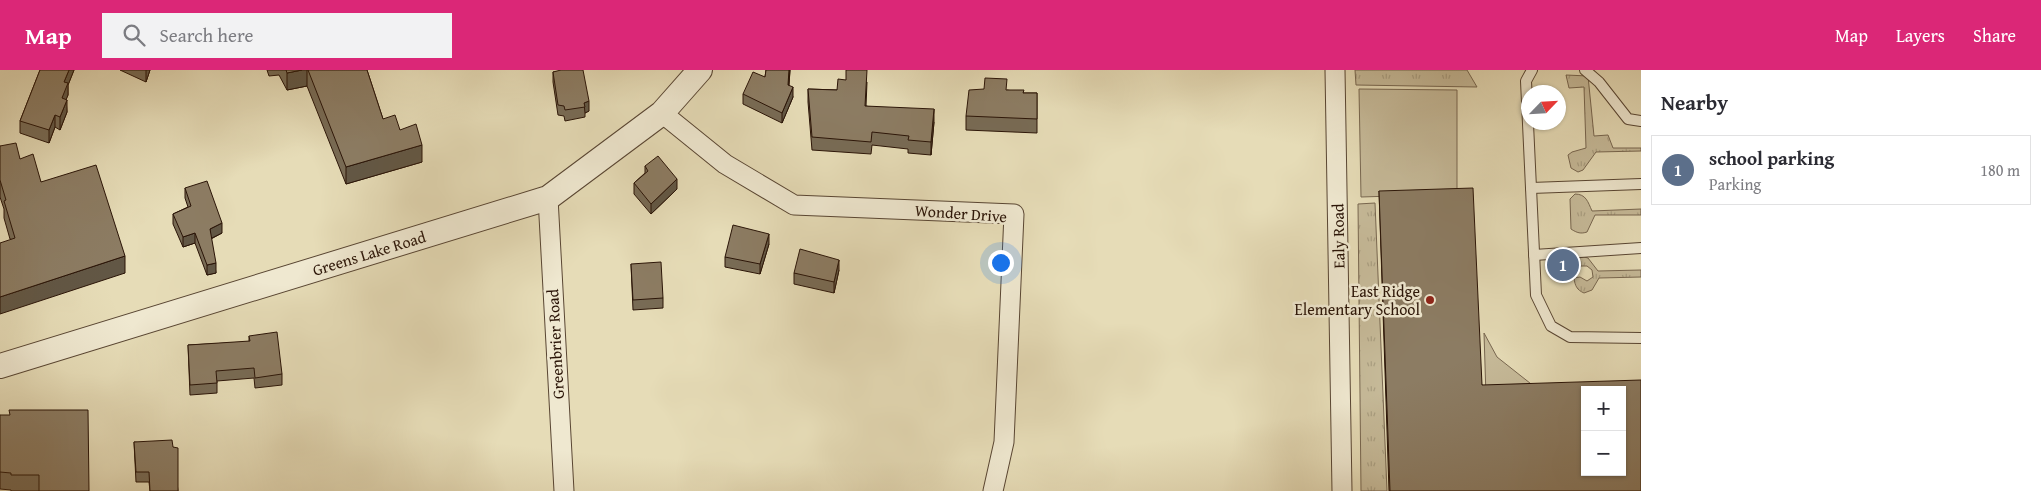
<!DOCTYPE html>
<meta charset="utf-8">
<style>
:root{--surface:#fff;--page:#f2f2f3;--text:#2b2b33;--muted:#7c7c81;--line:#e1e1e2;--accent:#db2777}
body{margin:0;font-family:"Gentium Book Plus",serif;background:var(--page);color:var(--text)}
.controls{position:absolute;right:15px;bottom:15px;display:grid;overflow:hidden;border-radius:0px;box-shadow:0 1px 4px #0004}
.controls button{width:45px;height:45px;display:grid;place-items:center;padding:0;border:0;border-bottom:1px solid var(--line);background:var(--surface);color:var(--text);font:25px sans-serif}
.compass{position:absolute;left:1521px;top:15px;width:45px;height:45px;border-radius:50%;background:var(--surface);box-shadow:0 1px 4px #0004;rotate:65deg}
.you{position:absolute;left:1000px;top:192px;width:18px;height:18px;margin:-12px;border:4px solid #fff;border-radius:50%;background:#1a73e8;box-shadow:0 0 0 8px #1a73e833}
.badge{display:grid;place-items:center;width:32px;height:32px;border-radius:50%;background:var(--accent);color:#fff;font-size:16px;font-weight:700}
.pin{position:absolute;translate:-50% -50%;border:2px solid #fff;box-shadow:0 1px 5px #0006}
.list{margin:0;padding:0;list-style:none}
h2{display:flex;justify-content:space-between;align-items:center;height:65px;margin:0;padding:0 20px;font-size:21px}
h2 small{font-size:16px;font-weight:400;color:var(--muted)}
.list li{display:grid;grid-template-columns:32px 1fr auto;gap:15px;align-items:center;box-sizing:border-box;height:70px;margin:0 10px 10px;padding:0 10px;border:1px solid var(--line);border-radius:0px}
.list b{display:block;font-size:19px;white-space:nowrap}
.list p{margin:0;font-size:16px;white-space:nowrap;color:var(--muted)}
.list em{font-size:16px;font-style:normal;color:var(--muted)}
.icon{flex:none;width:28px;height:28px;fill:none;stroke:currentColor;stroke-width:2;stroke-linecap:round;stroke-linejoin:round}
.map{position:relative;flex:none;width:1641px;height:421px;overflow:hidden}
header{display:flex;align-items:center;gap:30px;box-sizing:border-box;height:70px;padding:0 25px;background:var(--accent);color:#fff}
header strong{font-size:24px}
nav{display:flex;gap:28px;margin-inline-start:auto;font-size:18px}
.search{width:350px;height:45px;background:var(--page);display:flex;align-items:center;gap:12px;box-sizing:border-box;padding:0 18px;border-radius:0px;color:var(--muted);font-size:19px}
main{display:flex}
aside{flex:1;background:var(--surface)}
.map>svg:first-child{display:block}
.grass{fill:url(#grass-tufts);stroke:#786750}
.park{fill:#c6ba99;stroke:#786750}
.lines{fill:none;stroke-linecap:round;stroke-linejoin:round}
.service-casing{stroke:#594633;stroke-width:12}
.minor-casing{stroke:#594633;stroke-width:21}
.tertiary-casing{stroke:#594633;stroke-width:26}
.service{stroke:#efe8d0;stroke-width:10}
.minor{stroke:#efe8d0;stroke-width:19}
.tertiary{stroke:#efe8d0;stroke-width:24}
.wall{fill:#786b55;stroke:#2a1407}
.shaded-wall{fill:#625745;stroke:#2a1407}
.building{fill:#8c7c63;stroke:#2a1407;fill-rule:evenodd}
.poi-dot{fill:#8f2418;stroke:#efe8d0;stroke-width:2}
.labels{text-anchor:middle;dominant-baseline:central;stroke-width:5;stroke-linejoin:round;paint-order:stroke}
.street-label{font-size:16px;fill:#2a1407;stroke:#efe8d0}
.poi-label{font-size:16px;fill:#2a1407;stroke:#efe8d0;text-anchor:end}
</style>
<header>
<strong>Map</strong>
<div class="search"><svg class="icon" aria-label="search" viewBox="0 0 24 24"><circle cx="10" cy="10" r="6"/><path d="M15 15l6 6"/></svg>Search here</div>
<nav><a>Map</a><a>Layers</a><a>Share</a></nav>
</header>
<main>
<div class="map">
<svg width="1641" height="421" viewBox="0 0 1641 421">
<defs>
<pattern id="grass-tufts" width="24" height="20" patternUnits="userSpaceOnUse" patternTransform="scale(1.25)"><rect width="24" height="20" fill="#c6ba99"/><path d="M3 7l-1-3M5 7V3M7 7l1-3M15 17l-1-3M17 17v-4M19 17l1-3" fill="none" stroke="#aa9f82"/></pattern>
</defs>
<rect width="100%" height="100%" fill="#e6dcb7"/>
<filter id="stains"><feTurbulence type="fractalNoise" baseFrequency=".004" numOctaves="4"/><feColorMatrix values="0 0 0 0 .2 0 0 0 0 .09 0 0 0 0 .02 0 0 0 .5 -.17"/></filter>
<radialGradient id="worn" r=".72"><stop offset=".6" stop-color="#630" stop-opacity="0"/><stop offset="1" stop-color="#630" stop-opacity=".3"/></radialGradient>
<!-- grass -->
<g class="grass">
<polygon points="1355,0 1467,0 1477,17 1356,15"/>
<polygon points="1566,5 1588,6 1594,66 1608,65 1613,78 1641,78 1641,81 1596,82 1583,100 1578,102 1571,98 1568,85 1572,82 1586,78 1584,17 1569,18"/>
<path d="M1575,124C1586,124 1588,132 1592,141L1641,139V145H1595L1587,162C1581,164 1577,163 1571,159L1570,129Z"/>
<polygon points="1375,133 1387,421 1361,421 1358,134"/>
<path d="M1584,187L1588,188L1598,201L1641,200V207L1599,208L1592,220L1584,223C1577,220 1575,216 1574,208L1580,207L1587,211L1593,207L1592,200L1587,196H1581L1578,200L1572,199L1579,188Z"/>
</g>
<!-- park -->
<g class="park">
<polygon points="1359,19 1457,20 1457,124 1361,127"/>
<polygon points="1484,263 1497,287 1540,321 1486,327"/>
</g>
<g class="lines">
<!-- service casing -->
<g class="service-casing">
<g id="service">
<polyline points="1532,0 1526,11 1536,225 1551,256 1570,267 1641,268"/>
<polyline points="1585,0 1599,12 1628,49 1641,51"/>
<polyline points="1531,118 1641,114"/>
<polyline points="1534,185 1641,178"/>
</g>
</g>
<!-- minor casing -->
<g class="minor-casing">
<g id="minor">
<polyline points="1335,0 1342,421"/>
<polyline points="662,43 725,94 794,135 1014,144 1004,372 993,421"/>
<polyline points="548,128 564,421"/>
</g>
</g>
<!-- tertiary casing -->
<g class="tertiary-casing">
<polyline id="tertiary" points="0,296 548,128 662,43 700,0"/>
</g>
<!-- service -->
<use href="#service" class="service"/>
<!-- minor -->
<use href="#minor" class="minor"/>
<!-- tertiary -->
<use href="#tertiary" class="tertiary"/>
</g>
<!-- wall -->
<g class="wall">
<polygon points="40,0 74,0 68,15 68,25 66,29 67,42 60,60 55,57 49,73 20,63 20,51"/>
<polygon points="120,0 150,0 146,12"/>
<polygon points="267,0 367,0 383,49 400,60 422,92 346,114 307,16 287,20 279,5 269,6"/>
<polygon points="766,0 790,0 789,15 793,27 782,53 743,34 743,24 765,7"/>
<polygon points="561,1 589,41 585,43 585,47 565,51 564,46 558,45 553,12 553,2"/>
<polygon points="867,12 866,36 934,52 931,85 908,83 908,79 872,75 871,84 812,80 808,32 808,19 837,20"/>
<polygon points="1007,20 1024,23 1037,23 1037,63 966,60 966,46"/>
<polygon points="0,76 20,89 125,203 10,169 4,148 4,139 0,127"/>
<polygon points="645,96 677,119 651,144 634,124 634,113 645,103"/>
<polygon points="185,118 222,163 211,169 216,203 207,205 195,173 183,177 173,154 173,144 188,137 185,128"/>
<polygon points="1379,121 1482,315 1641,421 1389,421"/>
<polygon points="769,174 760,204 725,197 725,187"/>
<polygon points="631,194 663,228 663,238 633,240"/>
<polygon points="839,200 834,223 794,214 794,203"/>
<polygon points="249,266 282,304 282,315 255,318 254,308 217,311 217,323 190,325 188,275 249,272"/>
<polygon points="0,345 89,421 11,421 11,420 0,419"/>
<polygon points="134,372 173,377 178,421 150,421 149,412 136,412"/>
</g>
<!-- shaded-wall -->
<g class="shaded-wall">
<polygon points="69,0 74,0 68,15 68,25 62,40 62,28 64,12"/>
<polygon points="146,0 150,0 146,12"/>
<polygon points="302,0 307,0 307,16 287,20 287,3"/>
<polygon points="789,0 790,0 788,25 788,15"/>
<polygon points="793,17 793,27 782,53 782,43"/>
<polygon points="67,30 67,42 60,60 60,47"/>
<polygon points="589,31 589,41 585,43 584,33"/>
<polygon points="934,39 934,52 931,85 931,72"/>
<polygon points="55,45 55,57 49,73 49,60"/>
<polygon points="422,75 422,92 346,114 346,97"/>
<polygon points="677,109 677,119 651,144 651,134"/>
<polygon points="222,153 222,163 210,169 210,159"/>
<polygon points="195,163 195,173 183,177 183,167"/>
<polygon points="769,164 769,174 760,204 760,194"/>
<polygon points="125,186 125,203 0,244 0,227"/>
<polygon points="839,190 839,200 834,223 834,212"/>
<polygon points="216,193 216,203 207,205 207,195"/>
</g>
<!-- building -->
<g class="building">
<polygon points="40,0 69,0 64,12 68,13 62,28 67,30 60,47 55,45 49,60 20,51"/>
<polygon points="286,0 302,0 287,3"/>
<polygon points="308,0 367,0 383,49 395,45 400,60 416,54 422,75 346,97"/>
<polygon points="561,0 583,0 589,31 584,33 585,37 565,40 564,36 558,35 553,2"/>
<polygon points="766,0 789,0 788,15 793,17 782,43 743,24 753,2 765,7"/>
<polygon points="846,0 867,0 865,36 934,39 931,72 908,70 909,66 872,62 871,72 812,67 808,19 837,20 838,9 846,10"/>
<polygon points="985,8 1007,9 1006,20 1024,20 1023,23 1037,23 1037,49 966,46 969,20 984,19"/>
<polygon points="16,73 20,89 33,84 41,112 96,95 125,186 0,227 0,173 15,168 4,131 6,130 0,110 0,76"/>
<polygon points="658,86 677,109 651,134 634,113 648,101 645,96"/>
<polygon points="207,111 222,153 210,159 216,193 207,195 195,163 183,167 173,144 191,136 185,118"/>
<path d="M1473,118L1482,315L1641,310V421H1390L1379,121ZM1585,320H1622V402H1585Z"/>
<polygon points="733,155 769,164 760,194 725,187"/>
<polygon points="800,179 839,190 834,212 794,203"/>
<polygon points="661,192 663,228 633,230 631,194"/>
<polygon points="277,262 282,304 255,308 254,298 216,301 217,313 190,315 188,275 250,271 249,266"/>
<polygon points="9,340 88,340 89,421 39,421 39,405 11,405 11,403 0,402 0,345 10,345"/>
<polygon points="172,370 173,377 178,378 178,421 150,421 149,402 136,402 134,372"/>
</g>
<!-- markers -->
<circle class="poi-dot" cx="1430" cy="230" r="5"/>
<g class="labels">
<!-- street labels -->
<g class="street-label">
<text transform="translate(961 143) rotate(4)">Wonder Drive</text>
<text transform="translate(1338 166) rotate(-91)">Ealy Road</text>
<text transform="translate(369 183) rotate(-17)">Greens Lake Road</text>
<text transform="translate(555 274) rotate(-93)">Greenbrier Road</text>
</g>
<!-- poi labels -->
<g class="poi-label">
<text x="1420" y="221">East Ridge<tspan x="1420" dy="18">Elementary School</tspan></text>
</g>
</g>
<rect width="100%" height="100%" filter="url(#stains)"/>
<rect width="100%" height="100%" fill="url(#worn)"/>
</svg>
<div class="controls">
<button>+</button>
<button>−</button>
</div>
<svg class="compass" viewBox="-18 -18 36 36"><path d="M0-13l5 13h-10z" fill="#e53935"/><path d="M0 13l5-13h-10z" fill="#7c7c81"/></svg>
<div class="you"></div>
<div class="pin badge" style="left:1563px;top:195px;background:#5c6f8a">1</div>
</div>
<aside>
<h2>Nearby<small></small></h2>
<ul class="list">
<li><span class="badge" style="background:#5c6f8a">1</span><div><b>school parking</b><p>Parking</p></div><em>180 m</em></li>
</ul>
</aside>
</main>
